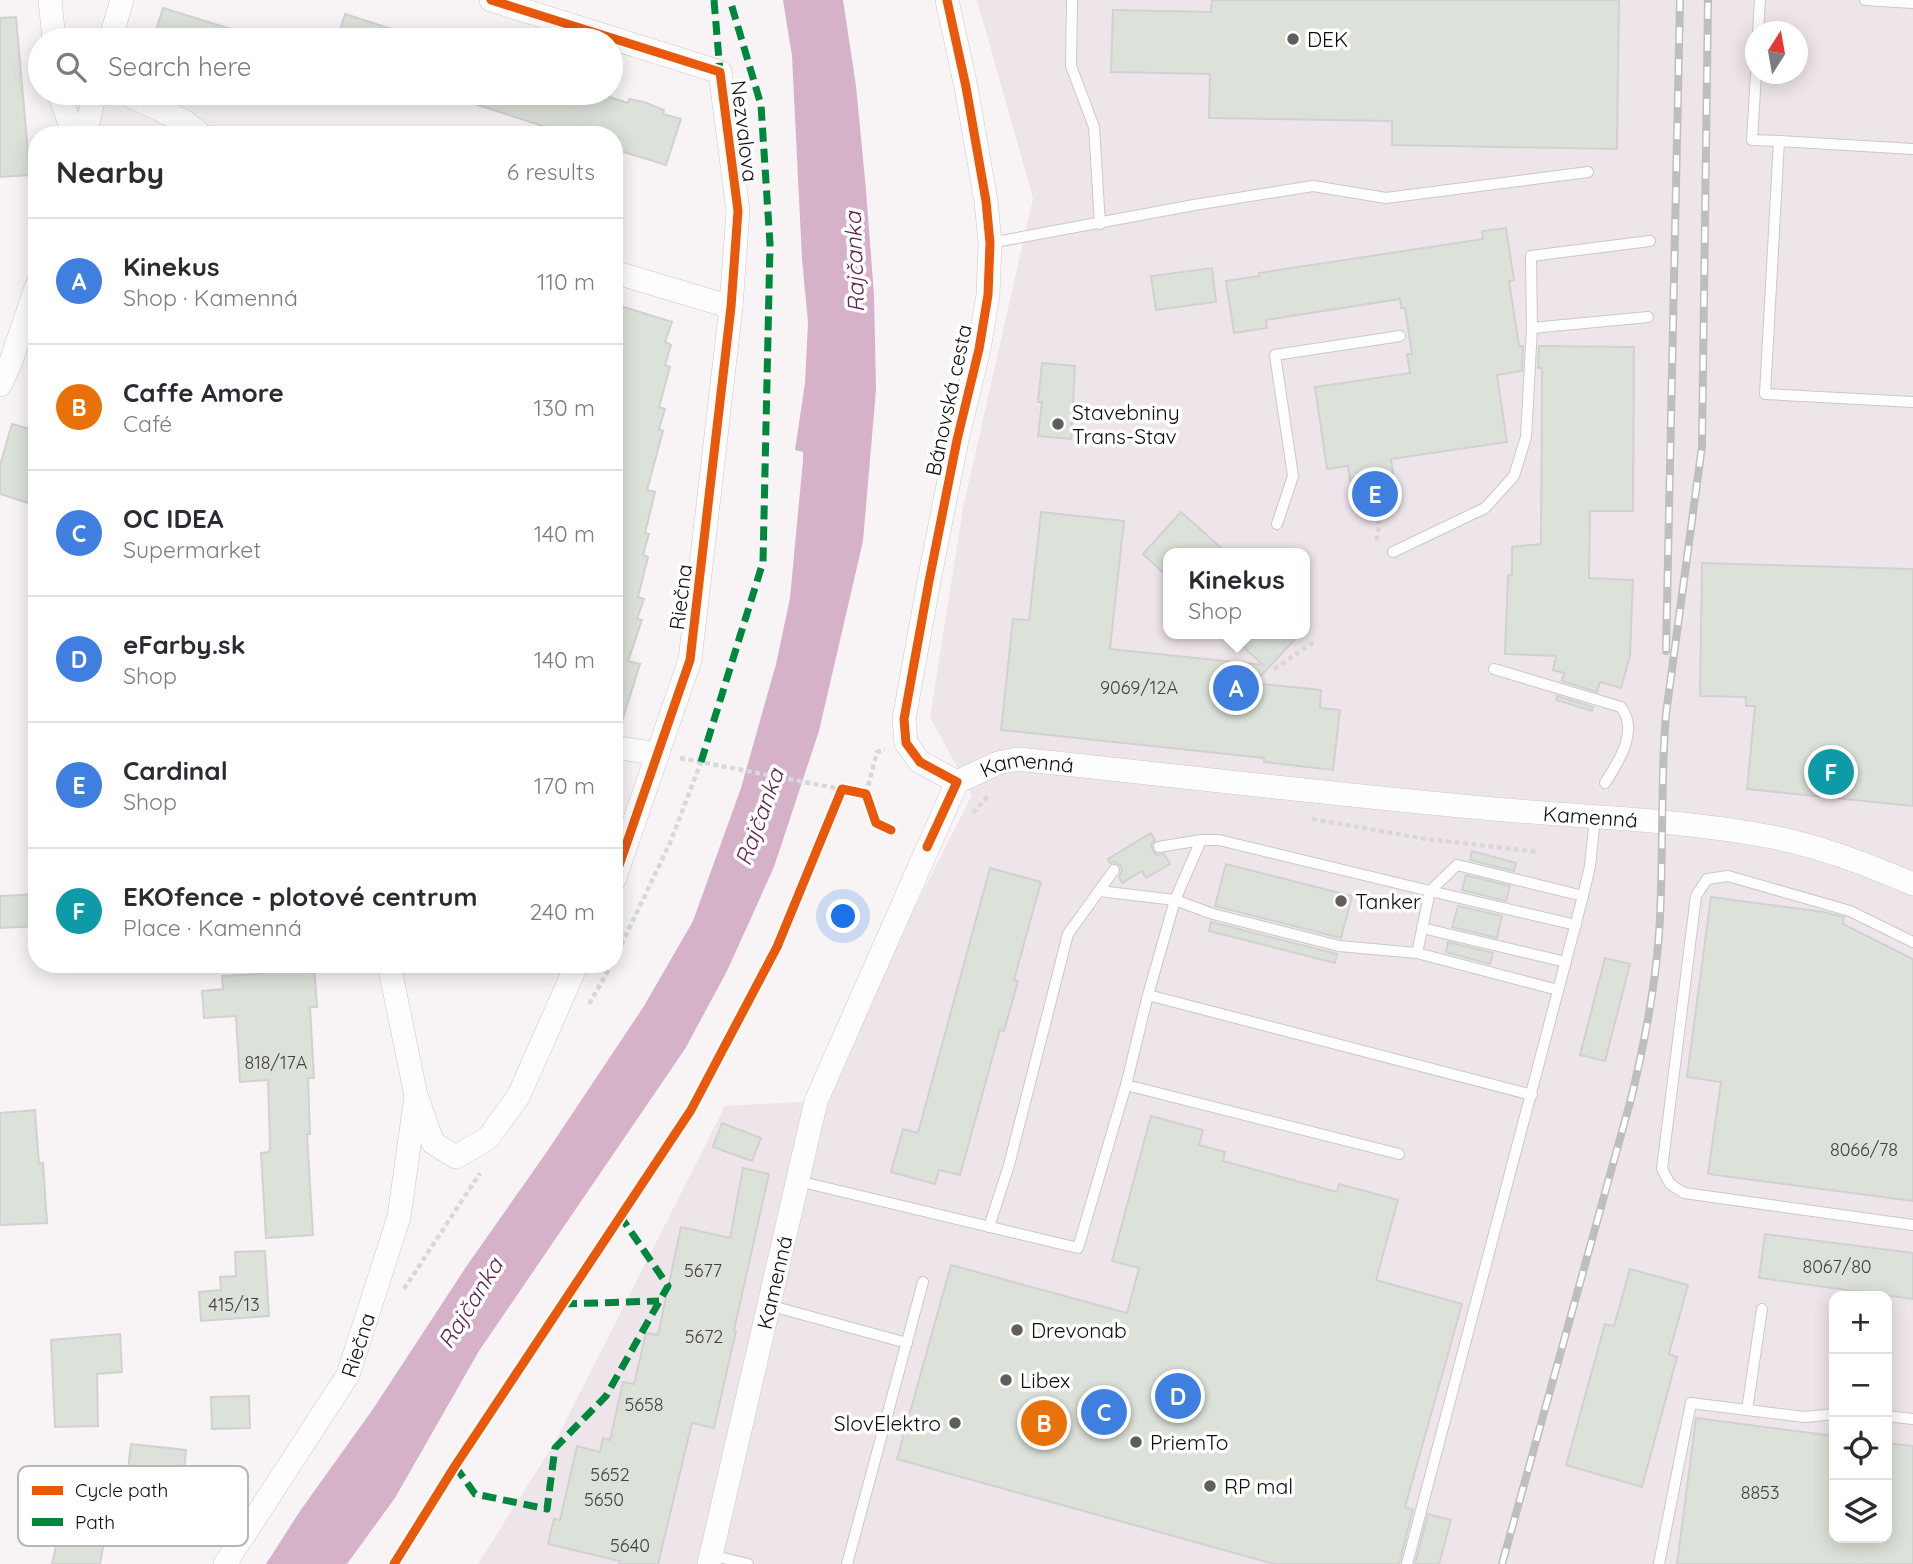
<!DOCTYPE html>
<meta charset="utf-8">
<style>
:root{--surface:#fff;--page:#f7f7f7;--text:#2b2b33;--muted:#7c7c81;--line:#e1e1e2;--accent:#d93025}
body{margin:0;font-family:Quicksand,sans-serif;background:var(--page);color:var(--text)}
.controls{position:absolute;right:21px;bottom:21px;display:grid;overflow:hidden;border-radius:14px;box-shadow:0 4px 18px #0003}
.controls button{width:63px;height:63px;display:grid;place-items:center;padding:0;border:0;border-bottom:2px solid var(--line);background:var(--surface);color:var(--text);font:35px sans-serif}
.compass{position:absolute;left:1745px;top:21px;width:63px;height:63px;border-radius:50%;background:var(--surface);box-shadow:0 4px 18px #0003;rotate:11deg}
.you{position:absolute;left:844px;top:917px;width:24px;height:24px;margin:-18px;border:5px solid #fff;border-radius:50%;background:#1a73e8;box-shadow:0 0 0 10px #1a73e833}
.badge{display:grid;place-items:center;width:46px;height:46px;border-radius:50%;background:var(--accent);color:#fff;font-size:23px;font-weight:700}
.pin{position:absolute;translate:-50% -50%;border:4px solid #fff;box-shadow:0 2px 7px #0006}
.popup{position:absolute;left:1163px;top:548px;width:147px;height:91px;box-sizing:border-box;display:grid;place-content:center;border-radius:14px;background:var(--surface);filter:drop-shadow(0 2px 5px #0005);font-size:23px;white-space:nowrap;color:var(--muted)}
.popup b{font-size:26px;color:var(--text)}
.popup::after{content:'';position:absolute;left:50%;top:100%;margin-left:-14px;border:14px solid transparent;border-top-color:var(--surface)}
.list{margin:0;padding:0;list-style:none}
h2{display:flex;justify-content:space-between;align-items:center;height:91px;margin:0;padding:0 28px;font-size:30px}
h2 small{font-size:23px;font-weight:400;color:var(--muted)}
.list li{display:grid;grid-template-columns:46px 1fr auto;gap:21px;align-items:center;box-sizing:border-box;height:126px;padding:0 28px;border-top:2px solid var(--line)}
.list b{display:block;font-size:26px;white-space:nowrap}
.list p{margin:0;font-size:23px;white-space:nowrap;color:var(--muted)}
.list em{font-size:23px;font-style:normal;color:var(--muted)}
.icon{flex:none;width:38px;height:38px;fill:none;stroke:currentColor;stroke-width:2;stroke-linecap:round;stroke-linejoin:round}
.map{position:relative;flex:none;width:1913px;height:1564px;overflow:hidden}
.search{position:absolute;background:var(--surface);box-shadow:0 4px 18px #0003;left:28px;top:28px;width:595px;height:77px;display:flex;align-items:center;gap:18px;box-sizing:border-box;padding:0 24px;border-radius:38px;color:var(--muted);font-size:26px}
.panel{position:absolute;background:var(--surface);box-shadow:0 4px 18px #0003;left:28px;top:126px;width:595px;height:847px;border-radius:28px}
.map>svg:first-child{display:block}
.built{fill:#eee5ea;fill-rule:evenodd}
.water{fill:#d6b2c8}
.building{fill:#dce1d9;stroke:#d2d1d1;stroke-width:2}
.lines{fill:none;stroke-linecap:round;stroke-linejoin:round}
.lane-casing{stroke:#cac8c9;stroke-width:12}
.street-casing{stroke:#cac8c9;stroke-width:24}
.path{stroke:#d9d8d8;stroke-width:4.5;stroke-dasharray:5 3.5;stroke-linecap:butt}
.lane{stroke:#fefdfe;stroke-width:10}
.street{stroke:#fefdfe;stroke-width:23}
.rail-casing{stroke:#bebebe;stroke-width:8}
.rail{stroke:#fff;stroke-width:5;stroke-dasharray:16;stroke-linecap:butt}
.quiet{stroke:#00873e;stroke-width:7;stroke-dasharray:14 7;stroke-linecap:butt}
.cycleway-casing{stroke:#fff;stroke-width:13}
.cycleway{stroke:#e8590c;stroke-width:9}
.poi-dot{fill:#605d5f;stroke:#fff;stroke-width:2.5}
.labels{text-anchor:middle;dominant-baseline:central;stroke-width:7;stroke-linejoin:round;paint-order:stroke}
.number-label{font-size:18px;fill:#424140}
.poi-label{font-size:21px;fill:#0e0c0d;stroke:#fff;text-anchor:start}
.street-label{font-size:21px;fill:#0e0c0d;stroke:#fff}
.water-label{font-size:23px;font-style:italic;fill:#60244e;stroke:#fff}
.key{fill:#fff;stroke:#b7b6b6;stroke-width:2}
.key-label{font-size:19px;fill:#0e0c0d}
</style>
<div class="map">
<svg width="1913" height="1564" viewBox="0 0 1913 1564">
<rect width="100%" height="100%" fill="#f8f4f6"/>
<!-- built -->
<path class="built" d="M977,0H1913V1564H478L555,1442L725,1106L816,1101L972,795L930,717L963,508L1033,198ZM1756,32H1798V74H1756ZM1168,553H1304V634H1168ZM1834,1296H1887V1538H1834Z"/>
<!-- water -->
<polygon class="water" points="783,0 843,0 856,86 866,190 874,295 876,390 863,541 819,731 774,867 727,971 685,1049 479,1351 395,1498 347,1564 266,1564 300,1511 373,1409 468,1264 546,1153 644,1006 693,921 741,788 776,664 790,598 803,460 803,452 795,450 805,383 808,322 802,259 792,56"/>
<!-- building -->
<g class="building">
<polygon points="1212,0 1619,0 1617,149 1392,145 1392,121 1209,118 1210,74 1111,72 1113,10 1211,12"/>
<polygon points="163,8 247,34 246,40 153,40"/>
<polygon points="345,14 413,36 412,40 337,40"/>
<polygon points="16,17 30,175 0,177 0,18"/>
<polygon points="455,93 597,93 628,103 629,99 644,102 664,110 663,114 681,119 666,165 614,149 614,135 570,135 454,97"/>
<polygon points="1506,228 1514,280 1509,281 1519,346 1523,346 1522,371 1497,375 1507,442 1391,459 1397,499 1354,505 1348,466 1327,469 1315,387 1410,373 1407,354 1412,354 1405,308 1401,308 1400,299 1266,320 1267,328 1234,333 1226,281 1259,276 1259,273 1483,239 1482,231"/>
<polygon points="1212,268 1216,302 1156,310 1151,276"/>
<polygon points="614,304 672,322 665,342 671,345 665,365 670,367 659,407 665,409 659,429 663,431 647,490 655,492 645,533 649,534 643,555 648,557 638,597 644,599 637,619 642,620 628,661 640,664 619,731 614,731"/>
<polygon points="1539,346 1634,347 1633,511 1590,511 1589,578 1633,580 1630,655 1621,688 1600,682 1597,692 1562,681 1564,673 1553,670 1556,656 1505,654 1508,575 1512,575 1512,547 1541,544 1542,368 1538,368"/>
<polygon points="1042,363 1075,366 1071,439 1038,436 1042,402 1038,402"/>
<polygon points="12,424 37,431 37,486 31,504 0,494 0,465"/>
<polygon points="1041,512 1124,521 1110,649 1263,665 1229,634 1300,634 1254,683 1321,690 1320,708 1340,710 1333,770 1264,762 1264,758 1001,730 1013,619 1029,620"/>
<polygon points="1181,512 1227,553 1168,553 1168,577 1143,554"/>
<polygon points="1702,563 1913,569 1913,806 1747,789 1755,706 1746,706 1746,697 1700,696"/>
<polygon points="1557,696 1593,707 1592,711 1556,700"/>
<polygon points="1151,833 1155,840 1151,845 1153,851 1157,855 1164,854 1170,864 1146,878 1142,871 1122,883 1119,877 1122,871 1121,866 1115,862 1110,863 1108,859"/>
<polygon points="1472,851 1516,863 1514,871 1470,860"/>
<polygon points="1226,864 1352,896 1341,938 1215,906"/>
<polygon points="990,868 1041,882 1014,980 1018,981 1004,1031 1000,1030 960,1175 939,1170 935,1184 891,1172 903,1129 918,1133"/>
<polygon points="1466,875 1510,886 1506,901 1462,890"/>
<polygon points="35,894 37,926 0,928 0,896"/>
<polygon points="1711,897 1824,912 1844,917 1843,924 1913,959 1913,1201 1708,1174 1721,1082 1687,1077"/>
<polygon points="1458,906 1502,916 1497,938 1452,927"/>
<polygon points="1211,922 1337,954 1335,963 1209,931"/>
<polygon points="1448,942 1493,953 1490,964 1446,952"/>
<polygon points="1605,958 1630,964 1605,1061 1580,1055"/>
<polygon points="260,964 314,964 317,1007 310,1007 314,1078 308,1078 310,1134 307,1134 313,1235 266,1238 261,1153 269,1152 270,1147 268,1080 240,1082 236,1016 204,1018 202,991 223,989 222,976 261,974"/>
<polygon points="35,1110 39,1164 43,1163 47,1223 0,1225 0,1113"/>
<polygon points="1151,1116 1203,1130 1199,1145 1225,1152 1223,1161 1337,1192 1339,1184 1398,1200 1376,1280 1462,1304 1405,1507 1413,1510 1399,1564 1274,1564 897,1459 951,1265 1127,1313 1139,1268 1112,1261"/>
<polygon points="722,1123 761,1138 752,1161 713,1147"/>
<polygon points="743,1168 769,1174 734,1330 736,1331 714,1428 692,1423 658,1564 619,1564 620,1561 548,1544 554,1519 560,1520 577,1446 600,1452 603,1438 610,1440 623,1382 634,1384 646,1333 658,1335 681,1227 730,1238"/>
<polygon points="1765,1234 1913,1253 1913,1299 1759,1278"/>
<polygon points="265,1251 269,1316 201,1321 199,1292 221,1290 220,1277 236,1276 235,1252"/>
<polygon points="1630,1269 1688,1285 1669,1354 1677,1357 1642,1487 1566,1465 1605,1324 1614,1326"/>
<polygon points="120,1334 122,1372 97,1374 98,1426 55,1427 51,1340"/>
<polygon points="249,1396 250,1428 212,1429 211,1397"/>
<polygon points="1696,1418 1834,1436 1834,1538 1887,1538 1887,1443 1913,1446 1913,1564 1677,1564"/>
<polygon points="131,1444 186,1450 182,1491 132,1486 133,1469 128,1469"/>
<polygon points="1428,1514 1451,1520 1439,1564 1415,1564"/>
<polygon points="59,1533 104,1542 100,1564 52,1564"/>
</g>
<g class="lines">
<!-- lane casing -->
<g class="lane-casing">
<g id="lane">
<polyline points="1072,0 1071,66 1094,127 1100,224"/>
<polyline points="1865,0 1913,3"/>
<polyline points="1758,32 1760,0"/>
<polyline points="1756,74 1752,140 1779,141"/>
<polyline points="1913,149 1779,141 1765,394 1913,402"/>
<polyline points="990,243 1194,205 1313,186 1386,198 1588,172"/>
<polyline points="1532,328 1648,317"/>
<polyline points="1277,524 1293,476 1275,355 1400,336"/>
<polyline points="1393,552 1485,508 1514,476 1526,437 1532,328 1531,256 1650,241"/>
<path d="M1494,669L1621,707C1639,731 1619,761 1605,783"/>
<polyline points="1159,847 1201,840"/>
<polyline points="1099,891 1175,900 1213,914 1339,946 1417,953"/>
<polyline points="1422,928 1566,962"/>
<polyline points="1913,942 1850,911 1728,876 1707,879 1696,896 1662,1169 1670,1184 1684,1193 1913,1225"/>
<polyline points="1558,990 1417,953 1430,891 1576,925"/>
<polyline points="1126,1085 1399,1154"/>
<polyline points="1532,1095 1148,995 1175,900 1201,840 1219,840 1430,891 1457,865 1583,896"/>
<polyline points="798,1181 1078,1248 1126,1085 1148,995"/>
<polyline points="989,1227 1009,1165 1068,934 1114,870"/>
<polyline points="768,1305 907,1343"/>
<polyline points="1747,1410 1805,1417 1834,1414"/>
<polyline points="1887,1416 1913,1419"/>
<polyline points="711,1555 748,1564"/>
<polyline points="847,1564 923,1282"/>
<polyline points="1407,1564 1583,896 1590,866 1595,818"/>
<polyline points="1659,1564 1691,1403 1747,1410 1762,1309"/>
</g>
</g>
<!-- street casing -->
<g class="street-casing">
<g id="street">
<polyline points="50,0 54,40"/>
<polyline points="491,0 720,72 738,211 731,307 690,660 614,880"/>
<polyline points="947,0 966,87 986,201 990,243 988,295 979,349 957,440 929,581 904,719 906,743 920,762 957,782"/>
<polyline points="110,40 122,0"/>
<polyline points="59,93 74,135"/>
<polyline points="124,93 184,121 201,135"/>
<polyline points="85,135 95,93"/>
<polyline points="614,272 731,307"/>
<polyline points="0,385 10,364 37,285"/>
<polyline points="614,747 658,754"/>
<polyline points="417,1098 433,1143 456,1157 488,1138 518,1097 577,964"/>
<path id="s1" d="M225,1564L348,1375L399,1217L416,1096L389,964"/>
<path id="s2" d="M709,1564L816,1101L957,782L998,763L1018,759C1170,775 1320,793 1472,807C1572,817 1674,818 1772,837C1820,846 1868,865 1913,884"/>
</g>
</g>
<!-- path -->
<g class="path">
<polyline points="1376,502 1379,525 1376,543"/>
<polyline points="1274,669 1314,642"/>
<polyline points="680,758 866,794 876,823 891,830"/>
<polyline points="866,794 877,752 885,750"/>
<polyline points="973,813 988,796"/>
<polyline points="1312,819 1426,839 1539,852"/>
<polyline points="614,960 670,843 701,762"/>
<polyline points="589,1004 612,964"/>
<polyline points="404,1289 480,1173"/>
</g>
<!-- lane -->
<use href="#lane" class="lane"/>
<!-- street -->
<use href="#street" class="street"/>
<!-- rail casing -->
<g class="rail-casing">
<g id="rail">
<polyline points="1666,651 1680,0"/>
<path d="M1502,1564L1631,1099C1644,1045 1655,990 1659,934C1664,861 1660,787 1666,714L1702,446L1708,0"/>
</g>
</g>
<!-- rail -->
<use href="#rail" class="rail"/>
<!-- quiet -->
<g class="quiet">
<polyline points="714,0 720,72"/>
<polyline points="701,762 763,562 770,244 761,105 730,0"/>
<polyline points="563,1304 659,1301"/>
<polyline points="455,1466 475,1494 547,1509 555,1448 606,1396 668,1286 621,1217"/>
</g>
<!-- cycleway casing -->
<g class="cycleway-casing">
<g id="cycleway">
<polyline points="491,0 720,72 738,211 731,307 690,660 614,880"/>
<polyline points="927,847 957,782 920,762 906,743 904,719 929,581 957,440 979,349 988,295 990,243 986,201 966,87 947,0"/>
<polyline points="394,1564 455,1466 691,1110 777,947 842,789 866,794 876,823 891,830"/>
</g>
</g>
<!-- cycleway -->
<use href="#cycleway" class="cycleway"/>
</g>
<!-- markers -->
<g class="poi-dot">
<circle cx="1293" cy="39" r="7"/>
<circle cx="1058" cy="424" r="7"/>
<circle cx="1341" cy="901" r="7"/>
<circle cx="1017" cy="1330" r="7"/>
<circle cx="1006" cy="1380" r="7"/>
<circle cx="955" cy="1423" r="7"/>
<circle cx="1136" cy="1442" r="7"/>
<circle cx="1210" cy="1486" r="7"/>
</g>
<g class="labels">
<!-- number labels -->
<g class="number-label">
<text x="1139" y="687">9069/12A</text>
<text x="276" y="1062">818/17A</text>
<text x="1864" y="1149">8066/78</text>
<text x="1837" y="1266">8067/80</text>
<text x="703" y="1270">5677</text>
<text x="234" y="1304">415/13</text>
<text x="704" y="1336">5672</text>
<text x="644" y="1404">5658</text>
<text x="610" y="1474">5652</text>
<text x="1760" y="1492">8853</text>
<text x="604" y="1499">5650</text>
<text x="630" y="1545">5640</text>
</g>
<!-- poi labels -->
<g class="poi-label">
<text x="1307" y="39">DEK</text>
<text x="1072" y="412">Stavebniny<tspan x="1072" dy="24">Trans-Stav</tspan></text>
<text x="1355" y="901">Tanker</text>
<text x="1031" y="1330">Drevonab</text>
<text x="1020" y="1380">Libex</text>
<text x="941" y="1423" text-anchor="end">SlovElektro</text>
<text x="1150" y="1442">PriemTo</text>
<text x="1224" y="1486">RP mal</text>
</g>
<!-- street labels -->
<g class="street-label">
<text transform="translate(745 131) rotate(83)">Nezvalova</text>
<text transform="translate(948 400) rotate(-78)">Bánovská cesta</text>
<text transform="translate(680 597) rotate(-83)">Riečna</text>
<text stroke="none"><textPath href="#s2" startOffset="898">Kamenná</textPath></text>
<text stroke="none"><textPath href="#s2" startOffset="1465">Kamenná</textPath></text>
<text stroke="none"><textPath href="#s2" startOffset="289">Kamenná</textPath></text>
<text stroke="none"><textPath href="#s1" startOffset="257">Riečna</textPath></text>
</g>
<!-- water labels -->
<g class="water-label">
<text transform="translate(854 262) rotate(-92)">Rajčanka</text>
<text transform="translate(759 817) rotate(-70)">Rajčanka</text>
<text transform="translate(470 1303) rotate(-58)">Rajčanka</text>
</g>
</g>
<!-- legend -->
<rect x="18" y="1466" width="230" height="80" rx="10" class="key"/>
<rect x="32" y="1486" width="31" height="9" fill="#e8590c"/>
<rect x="32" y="1518" width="31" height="8" fill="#00873e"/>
<g class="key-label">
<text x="75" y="1497">Cycle path</text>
<text x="75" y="1529">Path</text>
</g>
</svg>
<div class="controls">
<button>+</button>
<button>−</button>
<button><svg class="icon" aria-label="locate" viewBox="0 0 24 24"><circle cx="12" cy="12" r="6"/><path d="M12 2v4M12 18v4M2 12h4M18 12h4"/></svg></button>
<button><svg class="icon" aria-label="layers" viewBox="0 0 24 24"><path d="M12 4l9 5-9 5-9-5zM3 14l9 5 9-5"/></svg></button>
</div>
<svg class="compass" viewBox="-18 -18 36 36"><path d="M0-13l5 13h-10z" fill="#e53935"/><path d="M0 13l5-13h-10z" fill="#7c7c81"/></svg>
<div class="you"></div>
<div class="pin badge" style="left:1236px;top:688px;background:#3f7fe0">A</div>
<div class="popup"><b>Kinekus</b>Shop</div>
<div class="pin badge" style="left:1044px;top:1423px;background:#e8710a">B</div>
<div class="pin badge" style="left:1104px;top:1412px;background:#3f7fe0">C</div>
<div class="pin badge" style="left:1178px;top:1396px;background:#3f7fe0">D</div>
<div class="pin badge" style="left:1375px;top:494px;background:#3f7fe0">E</div>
<div class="pin badge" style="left:1831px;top:772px;background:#0f9aa8">F</div>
<div class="search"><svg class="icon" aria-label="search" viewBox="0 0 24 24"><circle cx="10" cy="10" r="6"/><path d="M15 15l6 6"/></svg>Search here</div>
<section class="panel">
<h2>Nearby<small>6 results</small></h2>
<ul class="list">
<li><span class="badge" style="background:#3f7fe0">A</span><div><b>Kinekus</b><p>Shop · Kamenná</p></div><em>110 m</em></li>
<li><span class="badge" style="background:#e8710a">B</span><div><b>Caffe Amore</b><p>Café</p></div><em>130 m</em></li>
<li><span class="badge" style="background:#3f7fe0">C</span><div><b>OC IDEA</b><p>Supermarket</p></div><em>140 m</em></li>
<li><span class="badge" style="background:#3f7fe0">D</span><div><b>eFarby.sk</b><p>Shop</p></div><em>140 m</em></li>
<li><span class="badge" style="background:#3f7fe0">E</span><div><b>Cardinal</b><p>Shop</p></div><em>170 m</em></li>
<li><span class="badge" style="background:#0f9aa8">F</span><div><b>EKOfence - plotové centrum</b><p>Place · Kamenná</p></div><em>240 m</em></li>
</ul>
</section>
</div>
